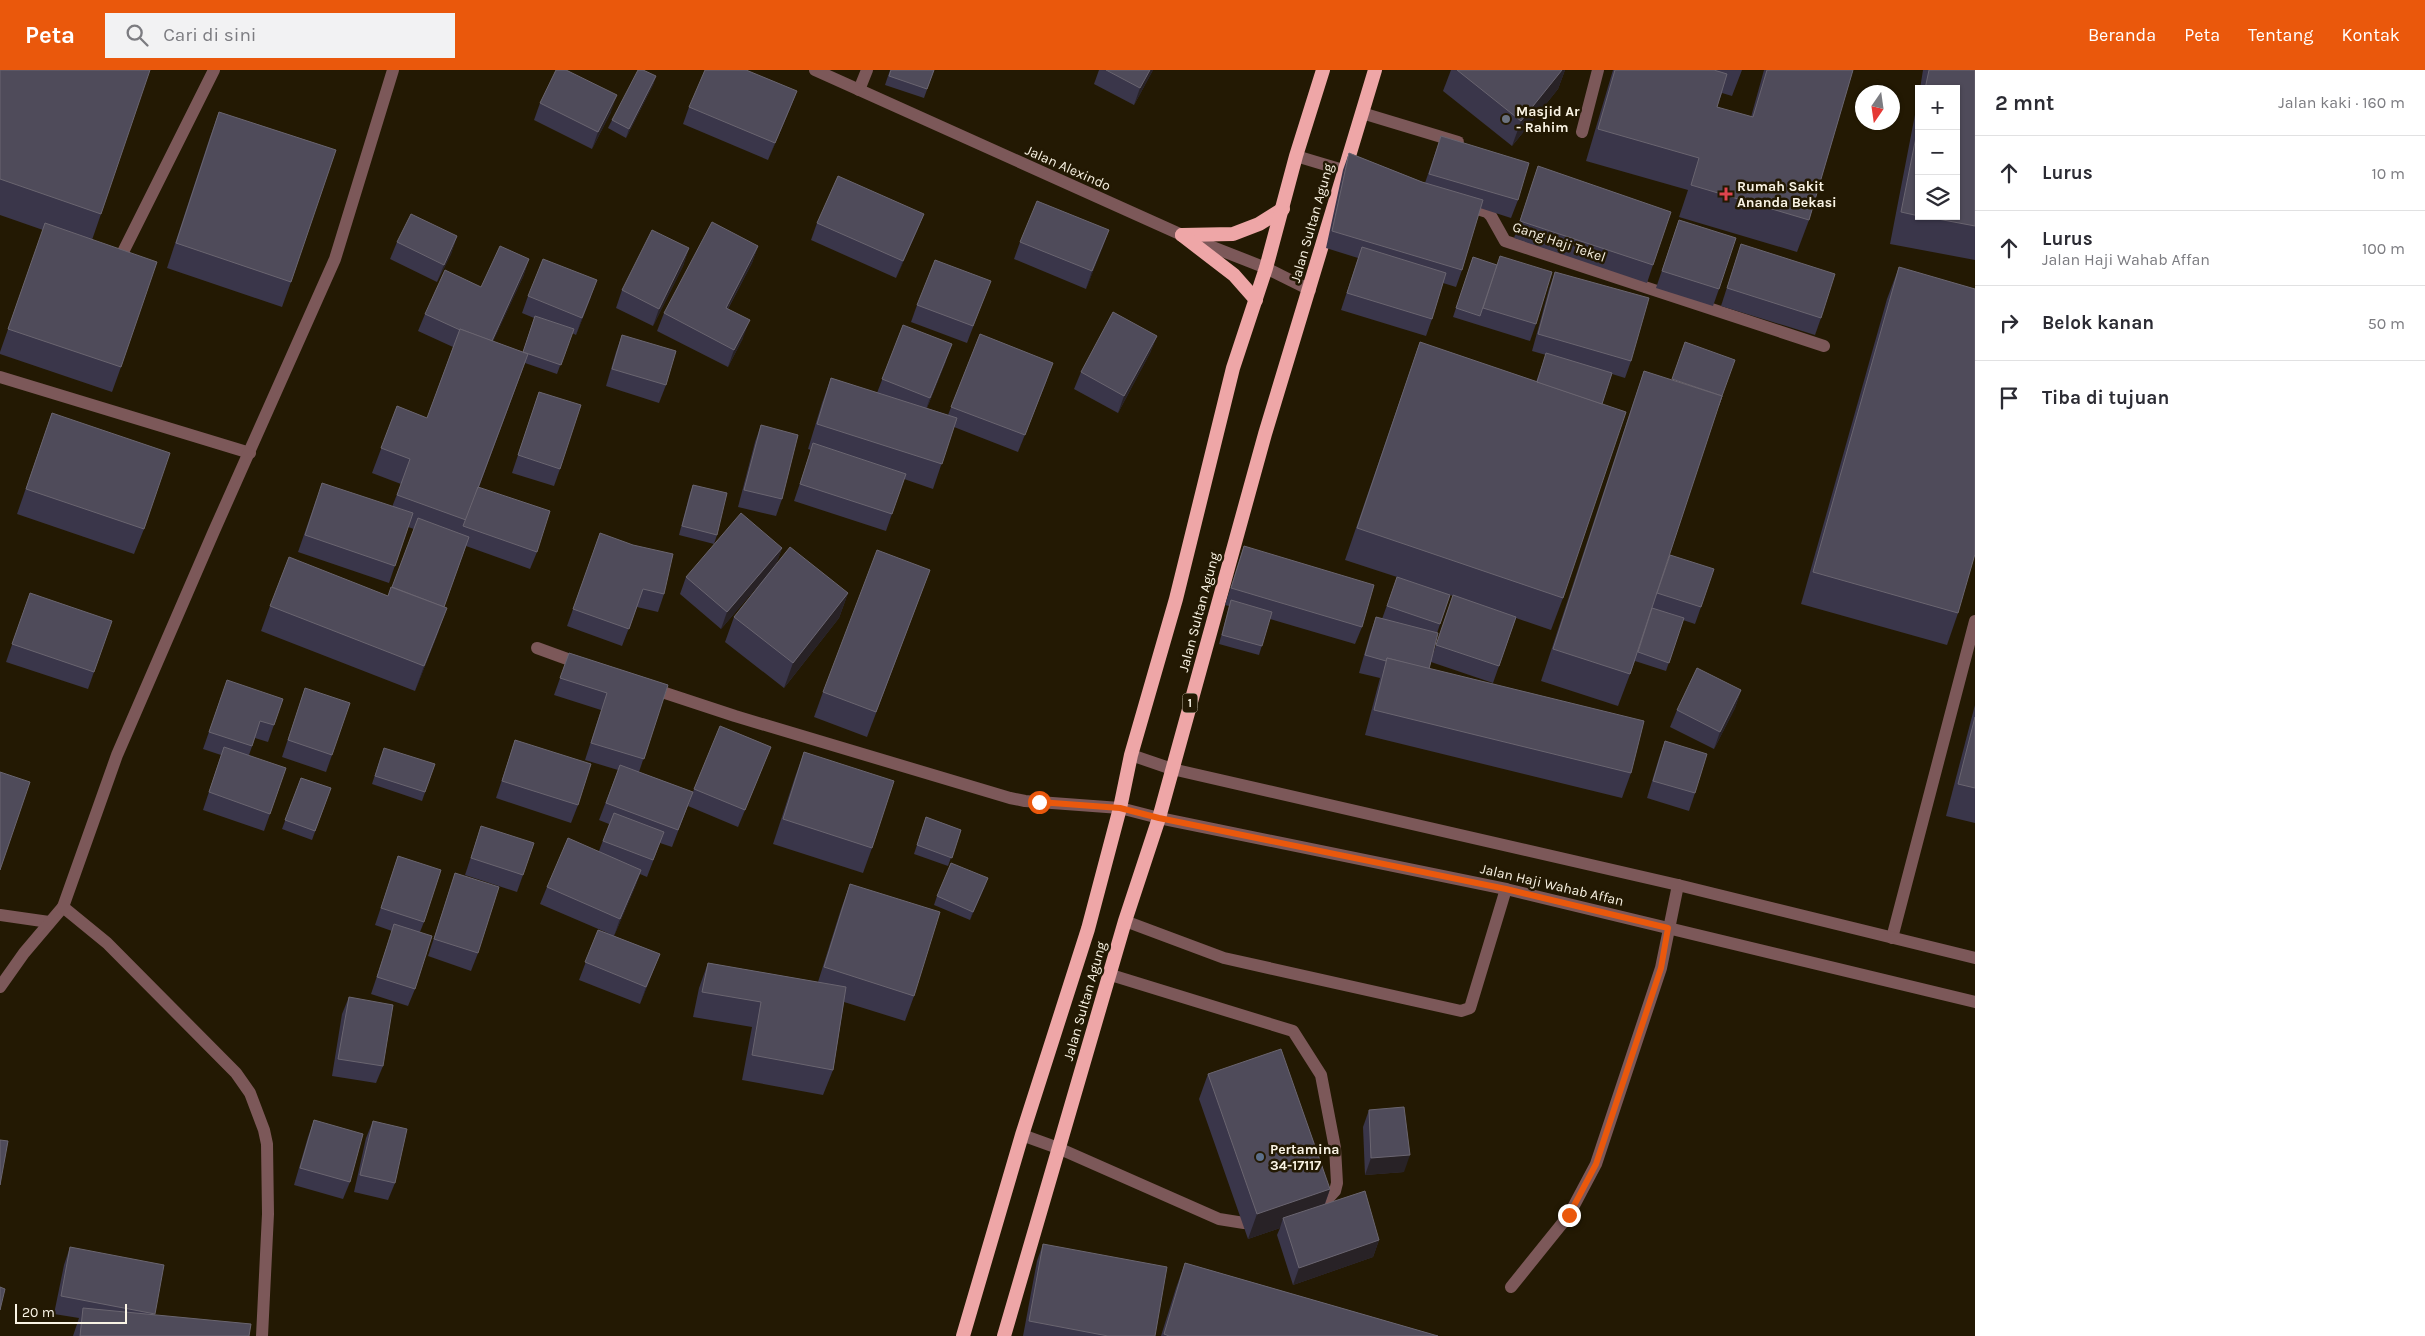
<!DOCTYPE html>
<html lang="id">
<meta charset="utf-8">
<style>
:root{--surface:#fff;--page:#f2f2f3;--text:#2b2b33;--muted:#7c7c81;--line:#e1e1e2;--accent:#ea580c}
body{margin:0;font-family:Karla,sans-serif;background:var(--page);color:var(--text)}
.controls{position:absolute;right:15px;top:15px;display:grid;overflow:hidden;border-radius:0px;box-shadow:0 1px 4px #0004}
.controls button{width:45px;height:45px;display:grid;place-items:center;padding:0;border:0;border-bottom:1px solid var(--line);background:var(--surface);color:var(--text);font:25px sans-serif}
.compass{position:absolute;left:1855px;top:15px;width:45px;height:45px;border-radius:50%;background:var(--surface);box-shadow:0 1px 4px #0004;rotate:193deg}
.scale{position:absolute;left:15px;bottom:12px;width:112px;box-sizing:border-box;padding-left:5px;border:2px solid #faf4e5;border-top:0;font-size:14px;line-height:18px;white-space:nowrap;color:#faf4e5;-webkit-text-stroke:4px #231903;paint-order:stroke}
.stop{position:absolute;width:15px;height:15px;margin:-11px;border:4px solid #ea580c;border-radius:50%;background:#fff}
.stop.end{background:#ea580c;border-color:#fff;box-shadow:0 1px 5px #0008}
.list{margin:0;padding:0;list-style:none}
h2{display:flex;justify-content:space-between;align-items:center;height:65px;margin:0;padding:0 20px;font-size:21px}
h2 small{font-size:16px;font-weight:400;color:var(--muted)}
.list li{display:grid;grid-template-columns:32px 1fr auto;gap:15px;align-items:center;box-sizing:border-box;height:75px;padding:0 20px;border-top:1px solid var(--line)}
.list b{display:block;font-size:19px;white-space:nowrap}
.list p{margin:0;font-size:16px;white-space:nowrap;color:var(--muted)}
.list em{font-size:16px;font-style:normal;color:var(--muted)}
.icon{flex:none;width:28px;height:28px;fill:none;stroke:currentColor;stroke-width:2;stroke-linecap:round;stroke-linejoin:round}
.map{position:relative;flex:none;width:1975px;height:1266px;overflow:hidden}
header{display:flex;align-items:center;gap:30px;box-sizing:border-box;height:70px;padding:0 25px;background:var(--accent);color:#fff}
header strong{font-size:24px}
nav{display:flex;gap:28px;margin-inline-start:auto;font-size:18px}
.search{width:350px;height:45px;background:var(--page);display:flex;align-items:center;gap:12px;box-sizing:border-box;padding:0 18px;border-radius:0px;color:var(--muted);font-size:19px}
main{display:flex}
aside{flex:1;background:var(--surface)}
.map>svg:first-child{display:block}
.lines{fill:none;stroke-linecap:round;stroke-linejoin:round}
.service{stroke:#7c5859;stroke-width:12}
.minor{stroke:#7c5859;stroke-width:12}
.tertiary{stroke:#7c5859;stroke-width:12}
.trunk{stroke:#eea6a7;stroke-width:14}
.wall{fill:#3a364a;fill-rule:evenodd}
.shaded-wall{fill:#282226}
.building{fill:#4f4b5a;stroke:#6a6570}
.route{stroke:#ea580c;stroke-width:6}
.worship-dot{fill:#6b7280;stroke:#231903;stroke-width:2}
.health-dot{fill:#e0444e;stroke:#231903;stroke-width:2}
.service-dot{fill:#5c6f8a;stroke:#231903;stroke-width:2}
.labels{text-anchor:middle;dominant-baseline:central;stroke-width:5;stroke-linejoin:round;paint-order:stroke}
.shield{fill:#231903;stroke:#bab2a1;stroke-width:1}
.shield-label{font-size:12px;font-weight:bold;fill:#faf4e5}
.poi-label{font-size:14px;font-weight:bold;fill:#faf4e5;stroke:#231903;text-anchor:start}
.street-label{font-size:14px;fill:#faf4e5;stroke:#231903}
</style>
<header>
<strong>Peta</strong>
<div class="search"><svg class="icon" aria-label="search" viewBox="0 0 24 24"><circle cx="10" cy="10" r="6"/><path d="M15 15l6 6"/></svg>Cari di sini</div>
<nav><a>Beranda</a><a>Peta</a><a>Tentang</a><a>Kontak</a></nav>
</header>
<main>
<div class="map">
<svg width="1975" height="1266" viewBox="0 0 1975 1266">
<rect width="100%" height="100%" fill="#231903"/>
<g class="lines">
<!-- service -->
<g class="service">
<polyline points="1362,43 1458,72"/>
<polyline points="1582,62 1598,0"/>
<polyline points="123,182 214,0"/>
<polyline points="0,307 250,383"/>
<polyline points="0,845 49,852"/>
<polyline points="1125,851 1224,888 1461,941 1470,938 1506,819"/>
<polyline points="1892,868 1975,551"/>
<polyline points="1111,905 1293,961 1321,1005 1335,1078 1337,1113 1335,1121 1323,1134 1310,1138"/>
<polyline points="0,917 24,883 63,837"/>
<polyline points="1022,1065 1058,1078 1219,1149 1244,1153 1260,1153"/>
<polyline points="1511,1217 1569,1145 1596,1094 1661,898 1678,815"/>
</g>
<!-- minor -->
<g class="minor">
<polyline points="859,20 867,0"/>
<polyline points="1296,86 1353,103"/>
<polyline points="1464,135 1487,142 1491,146 1505,171 1824,276"/>
<polyline points="1266,198 1310,220"/>
<polyline points="537,578 581,594"/>
<polyline points="650,618 735,646 1010,728 1025,731 1120,738"/>
<polyline points="262,1266 268,1144 267,1074 264,1060 250,1023 236,1003 107,873 63,837 117,685 214,461 335,189 393,0"/>
</g>
<!-- tertiary -->
<g class="tertiary">
<polyline points="815,0 1182,165 1266,198"/>
<polyline points="1131,685 1172,699 1678,815 1975,888"/>
<polyline points="1120,738 1159,748 1506,819 1975,932"/>
</g>
<!-- trunk -->
<g class="trunk">
<polyline points="1182,165 1233,164 1259,154 1283,139"/>
<polyline points="1182,165 1234,205 1256,230"/>
<polyline points="963,1266 1022,1065 1088,859 1120,738 1131,685 1176,529 1233,298 1266,198 1296,86 1323,0"/>
<polyline points="1004,1266 1125,851 1159,748 1265,364 1375,0"/>
</g>
</g>
<!-- wall -->
<g class="wall">
<polygon points="0,0 101,144 92,170 121,297 112,322 0,284 0,282 43,160 0,145"/>
<polygon points="890,0 934,0 924,28 885,15"/>
<polygon points="1099,0 1153,0 1134,35 1094,14"/>
<polygon points="1451,0 1565,0 1558,19 1512,76 1443,21"/>
<polygon points="1613,0 1742,0 1732,26 1722,23 1717,37 1751,47 1764,0 1853,0 1809,150 1797,182 1679,147 1688,120 1586,91"/>
<polygon points="1923,0 1975,0 1975,190 1890,174 1919,24 1919,146 1956,146 1956,19 1920,19"/>
<polygon points="656,6 653,15 626,68 608,58 612,50"/>
<polygon points="797,21 790,39 768,90 683,54 689,37"/>
<polygon points="540,33 611,42 592,79 534,50"/>
<polygon points="219,42 291,212 282,237 167,198 210,67"/>
<polygon points="1441,66 1518,130 1511,148 1480,138 1462,200 1456,217 1443,213 1432,249 1426,266 1341,240 1358,188 1326,178 1343,100 1349,83 1425,113"/>
<polygon points="1538,96 1653,195 1647,213 1514,168"/>
<polygon points="924,144 917,161 896,208 811,170 817,153"/>
<polygon points="1679,150 1719,219 1713,236 1656,218"/>
<polygon points="1109,160 1086,219 1014,189 1020,172"/>
<polygon points="457,166 451,184 437,212 390,189 397,172"/>
<polygon points="1741,174 1821,248 1815,265 1721,236"/>
<polygon points="758,176 752,193 728,239 743,268 728,297 657,261 664,243"/>
<polygon points="689,178 683,196 653,256 616,238 622,220"/>
<polygon points="1473,187 1497,195 1536,254 1530,271 1453,247"/>
<polygon points="529,189 523,207 493,271 523,282 534,248 522,243 528,226 591,227 576,265 572,263 557,304 525,293 479,417 537,482 530,499 466,476 444,537 438,563 415,621 261,561 270,536 388,526 392,517 414,459 408,457 389,513 298,482 316,430 392,437 401,414 372,403 397,336 427,348 453,277 418,261 425,244 481,217"/>
<polygon points="1899,197 1958,543 1947,575 1801,534 1887,229"/>
<path d="M1555,202L1631,291L1625,308L1612,304L1602,334L1563,528L1551,560L1516,548L1493,613L1431,592L1429,599L1631,703L1622,728L1365,665L1380,608L1359,603L1370,564L1376,547L1382,549L1397,507L1345,490L1420,272L1536,312L1546,285L1532,281L1549,219ZM1450,525L1453,526L1433,584L1437,563Z"/>
<polygon points="984,228 967,273 911,252 917,235"/>
<polygon points="903,255 946,291 927,338 948,345 980,264 1047,310 1018,382 954,357 933,419 904,409 886,461 794,431 811,380 808,379 822,333 831,308 877,323"/>
<polygon points="622,265 666,315 659,333 606,316 616,282"/>
<polygon points="1157,266 1150,283 1118,343 1074,319 1081,302"/>
<polygon points="1644,301 1714,350 1665,497 1701,537 1695,554 1683,550 1666,601 1635,591 1618,636 1541,611 1633,333"/>
<polygon points="539,322 560,399 554,416 512,403"/>
<polygon points="52,343 144,459 134,484 17,444"/>
<polygon points="761,355 782,429 776,446 738,437 755,372"/>
<polygon points="693,415 717,465 714,474 679,465 690,423"/>
<polygon points="600,463 664,524 658,542 637,537 622,576 567,556"/>
<polygon points="1244,476 1362,557 1355,574 1270,549 1259,585 1219,574 1229,536 1225,535 1238,494"/>
<polygon points="782,478 776,494 848,523 839,548 784,618 725,572 734,547 768,504 721,559 680,524 686,507"/>
<polygon points="930,500 867,667 814,647 823,622"/>
<polygon points="24,540 94,602 88,619 6,592"/>
<polygon points="569,583 668,615 639,702 693,722 672,777 660,773 647,807 640,804 635,817 614,866 660,884 640,934 579,910 598,860 610,864 540,834 547,817 599,781 609,754 599,750 618,700 585,690 601,640 554,625"/>
<polygon points="305,618 332,685 326,702 282,687"/>
<polygon points="1741,620 1735,638 1714,679 1670,657 1677,640"/>
<polygon points="221,627 283,629 268,672 255,668 249,685 270,744 264,761 203,740 221,685 203,679"/>
<polygon points="1975,635 1975,753 1946,746"/>
<polygon points="515,670 578,735 571,753 496,728"/>
<polygon points="1665,671 1695,723 1689,741 1647,728 1659,688"/>
<polygon points="804,682 872,778 863,803 773,774 795,707"/>
<polygon points="381,686 435,694 422,731 372,714"/>
<polygon points="764,694 738,757 688,736 694,719"/>
<polygon points="301,708 331,718 312,770 282,759"/>
<polygon points="926,747 961,760 948,796 914,784"/>
<polygon points="481,756 523,805 517,822 465,805"/>
<polygon points="398,786 424,852 420,862 415,919 408,936 371,924 392,861 375,855"/>
<polygon points="455,803 478,883 471,901 428,886"/>
<polygon points="988,808 970,850 934,835 937,826"/>
<polygon points="850,814 914,926 905,951 844,932 833,1000 823,1025 742,1010 752,957 693,947 699,918 708,893 818,912 841,839"/>
<polygon points="349,927 383,996 376,1013 332,1006 342,944"/>
<polygon points="1208,1004 1330,1119 1325,1134 1379,1170 1373,1187 1293,1215 1277,1165 1280,1158 1248,1169 1199,1029"/>
<polygon points="1369,1040 1404,1102 1365,1105 1363,1057"/>
<polygon points="314,1050 350,1112 343,1129 294,1115 308,1067"/>
<polygon points="373,1051 395,1113 388,1130 354,1122 366,1068"/>
<polygon points="1043,1174 1155,1266 1023,1266 1037,1191"/>
<polygon points="70,1177 155,1245 249,1266 73,1266 79,1248 54,1244 64,1195"/>
<polygon points="1185,1193 1438,1266 1161,1266 1176,1218"/>
</g>
<!-- shaded-wall -->
<g class="shaded-wall">
<polygon points="1150,0 1153,0 1134,35 1140,18"/>
<polygon points="1562,0 1565,0 1558,19 1512,76 1521,51"/>
<polygon points="656,6 653,15 626,68 629,59"/>
<polygon points="797,21 790,39 768,90 775,73"/>
<polygon points="617,25 611,42 592,79 598,62"/>
<polygon points="924,144 917,161 896,208 903,191"/>
<polygon points="1109,160 1103,177 1086,219 1092,201"/>
<polygon points="457,166 451,184 437,212 444,195"/>
<polygon points="758,176 752,193 719,255 726,238"/>
<polygon points="689,178 683,196 653,256 659,239"/>
<polygon points="529,189 523,207 484,291 490,274"/>
<polygon points="597,210 591,227 576,265 582,248"/>
<polygon points="750,250 743,268 728,297 734,280"/>
<polygon points="1157,266 1150,283 1118,343 1124,326"/>
<polygon points="952,274 946,291 924,345 930,328"/>
<polygon points="1053,293 1047,310 1018,382 1025,365"/>
<polygon points="782,478 776,495 721,559 727,542"/>
<polygon points="848,523 839,548 784,618 793,593"/>
<polygon points="447,538 438,563 415,621 424,596"/>
<polygon points="1741,620 1735,638 1714,679 1720,662"/>
<polygon points="641,800 635,817 614,866 620,849"/>
<polygon points="988,808 985,817 970,850 973,842"/>
<polygon points="660,884 653,901 640,934 646,917"/>
<polygon points="1410,1085 1404,1102 1365,1105 1371,1088"/>
<polygon points="1330,1119 1321,1144 1283,1148 1280,1158 1248,1169 1257,1144"/>
<polygon points="1379,1170 1373,1187 1293,1215 1299,1198"/>
</g>
<!-- building -->
<g class="building">
<polygon points="0,0 150,0 101,144 0,109"/>
<polygon points="556,0 566,0 617,25 598,62 540,33"/>
<polygon points="638,0 643,0 656,6 629,59 612,50"/>
<polygon points="705,0 746,0 797,21 775,73 689,37"/>
<polygon points="891,0 934,0 927,19 889,6"/>
<polygon points="1106,0 1150,0 1140,18"/>
<polygon points="1457,0 1562,0 1521,51"/>
<polygon points="1615,0 1714,0 1727,4 1717,37 1753,47 1767,0 1853,0 1809,150 1691,115 1699,88 1598,59"/>
<polygon points="1929,0 1975,0 1975,156 1922,146 1956,146 1956,19 1925,19"/>
<polygon points="219,42 336,80 291,212 176,173"/>
<polygon points="1919,52 1919,146 1901,142"/>
<polygon points="1441,66 1529,93 1518,130 1429,104"/>
<polygon points="1349,83 1422,112 1483,130 1462,200 1332,161"/>
<polygon points="1538,96 1671,142 1653,195 1520,151"/>
<polygon points="838,106 924,144 903,191 817,153"/>
<polygon points="1037,131 1109,160 1092,201 1020,172"/>
<polygon points="411,144 457,166 444,195 397,172"/>
<polygon points="1679,150 1736,168 1719,219 1662,201"/>
<polygon points="712,152 758,176 726,238 750,250 734,280 664,243"/>
<polygon points="45,153 157,192 121,297 8,259"/>
<polygon points="652,160 689,178 659,239 622,220"/>
<polygon points="1741,174 1835,204 1821,248 1727,218"/>
<polygon points="500,176 529,189 492,271 460,259 460,260 425,244 445,200 481,217"/>
<polygon points="1362,177 1446,203 1432,249 1347,223"/>
<polygon points="1500,186 1552,202 1536,254 1483,238"/>
<polygon points="1473,187 1497,195 1480,246 1456,238"/>
<polygon points="543,189 597,210 582,248 528,226"/>
<polygon points="935,190 991,211 973,256 917,235"/>
<polygon points="1899,197 1975,219 1975,484 1958,543 1813,502"/>
<polygon points="1555,202 1649,228 1631,291 1538,264"/>
<polygon points="1113,242 1157,266 1124,326 1081,302"/>
<polygon points="535,246 574,259 561,295 523,282"/>
<polygon points="903,255 952,274 930,328 882,309"/>
<polygon points="460,259 528,284 466,450 397,425 410,389 381,378 397,336 427,348"/>
<polygon points="980,264 1053,293 1025,365 951,337"/>
<polygon points="622,265 676,281 666,315 612,299"/>
<polygon points="1420,272 1626,342 1563,528 1357,458"/>
<polygon points="1685,272 1735,290 1718,337 1722,326 1672,309"/>
<polygon points="1546,283 1612,303 1602,334 1537,312"/>
<polygon points="1644,301 1722,326 1630,604 1553,579"/>
<polygon points="831,308 957,348 942,394 817,354"/>
<polygon points="539,322 581,335 560,399 518,385"/>
<polygon points="52,343 170,383 144,459 26,419"/>
<polygon points="761,355 798,365 782,429 744,420"/>
<polygon points="813,373 906,404 892,444 800,414"/>
<polygon points="322,413 413,443 395,496 305,465"/>
<polygon points="693,415 727,423 717,465 682,456"/>
<polygon points="478,417 550,441 537,482 463,456"/>
<polygon points="741,443 782,478 727,542 686,507"/>
<polygon points="418,448 469,467 444,537 392,517"/>
<polygon points="600,463 633,475 673,484 664,524 643,519 629,559 573,539"/>
<polygon points="1244,476 1374,515 1362,557 1231,518"/>
<polygon points="790,477 848,523 793,593 734,547"/>
<polygon points="877,480 930,500 876,642 823,622"/>
<polygon points="1670,485 1714,499 1701,537 1657,523"/>
<polygon points="289,487 388,526 391,517 447,538 424,596 270,536"/>
<polygon points="1397,507 1450,525 1440,554 1387,536"/>
<polygon points="30,523 112,551 94,602 12,574"/>
<polygon points="1453,525 1516,547 1499,596 1436,575"/>
<polygon points="1231,530 1272,542 1262,576 1222,565"/>
<polygon points="1652,538 1684,548 1669,593 1638,582"/>
<polygon points="1376,547 1438,563 1429,599 1387,588 1386,591 1365,585"/>
<polygon points="569,583 668,615 644,689 591,673 607,623 560,608"/>
<polygon points="1387,588 1644,651 1631,703 1374,640"/>
<polygon points="1697,598 1741,620 1720,662 1677,640"/>
<polygon points="227,610 283,629 274,655 260,651 252,676 209,662"/>
<polygon points="305,618 350,633 332,685 288,670"/>
<polygon points="1975,647 1975,718 1958,714"/>
<polygon points="720,656 771,677 745,740 694,719"/>
<polygon points="515,670 591,694 578,735 502,711"/>
<polygon points="1665,671 1707,684 1695,723 1653,711"/>
<polygon points="224,677 286,698 270,744 209,722"/>
<polygon points="384,678 435,694 425,722 375,706"/>
<polygon points="804,682 894,711 872,778 783,749"/>
<polygon points="620,695 693,722 678,760 606,733"/>
<polygon points="0,702 30,712 0,800"/>
<polygon points="301,708 331,718 315,761 285,750"/>
<polygon points="614,743 664,762 653,790 603,771"/>
<polygon points="926,747 961,760 952,788 917,775"/>
<polygon points="481,756 534,773 523,805 471,788"/>
<polygon points="568,768 641,800 620,849 547,817"/>
<polygon points="398,786 441,800 424,852 381,838"/>
<polygon points="951,793 988,808 973,842 937,826"/>
<polygon points="455,803 499,817 478,883 434,869"/>
<polygon points="850,814 940,842 914,926 824,897"/>
<polygon points="394,854 432,866 415,919 377,907"/>
<polygon points="598,860 660,884 646,917 585,892"/>
<polygon points="708,893 846,917 833,1000 752,985 761,932 702,922"/>
<polygon points="349,927 393,935 383,996 338,989"/>
<polygon points="1281,979 1330,1119 1257,1144 1208,1004"/>
<polygon points="1404,1037 1410,1085 1371,1088 1369,1040"/>
<polygon points="314,1050 363,1064 350,1112 300,1098"/>
<polygon points="373,1051 407,1059 395,1113 360,1105"/>
<polygon points="0,1070 8,1071 0,1115"/>
<polygon points="1365,1121 1379,1170 1299,1198 1283,1148"/>
<polygon points="1043,1174 1167,1197 1155,1266 1108,1266 1029,1251"/>
<polygon points="70,1177 164,1195 155,1244 61,1226"/>
<polygon points="1185,1193 1438,1266 1169,1266 1164,1264"/>
<polygon points="0,1217 5,1219 0,1240"/>
<polygon points="83,1238 251,1254 249,1266 80,1266"/>
</g>
<g class="lines">
<!-- route -->
<polyline class="route" points="1039,732 1120,738 1159,748 1506,819 1668,858 1661,898 1596,1094 1569,1145"/>
</g>
<!-- markers -->
<circle class="worship-dot" cx="1506" cy="49" r="5"/>
<path class="health-dot" d="M1723.5 116.5h5v5h5v5h-5v5h-5v-5h-5v-5h5z"/>
<circle class="service-dot" cx="1260" cy="1087" r="5"/>
<g class="labels">
<!-- shield labels -->
<rect class="shield" x="1182.5" y="623.5" width="15" height="19" rx="4"/>
<g class="shield-label">
<text x="1190" y="633">1</text>
</g>
<!-- poi labels -->
<g class="poi-label">
<text x="1516" y="41">Masjid Ar<tspan x="1516" dy="16">- Rahim</tspan></text>
<text x="1737" y="116">Rumah Sakit<tspan x="1737" dy="16">Ananda Bekasi</tspan></text>
<text x="1270" y="1079">Pertamina<tspan x="1270" dy="16">34-17117</tspan></text>
</g>
<!-- street labels -->
<g class="street-label">
<text transform="translate(1068 98) rotate(24)">Jalan Alexindo</text>
<text transform="translate(1312 153) rotate(-74)">Jalan Sultan Agung</text>
<text transform="translate(1559 172) rotate(19)">Gang Haji Tekel</text>
<text transform="translate(1199 542) rotate(-75)">Jalan Sultan Agung</text>
<text transform="translate(1552 815) rotate(13)">Jalan Haji Wahab Affan</text>
<text transform="translate(1085 931) rotate(-74)">Jalan Sultan Agung</text>
</g>
</g>
</svg>
<div class="controls">
<button>+</button>
<button>−</button>
<button><svg class="icon" aria-label="layers" viewBox="0 0 24 24"><path d="M12 4l9 5-9 5-9-5zM3 14l9 5 9-5"/></svg></button>
</div>
<svg class="compass" viewBox="-18 -18 36 36"><path d="M0-13l5 13h-10z" fill="#e53935"/><path d="M0 13l5-13h-10z" fill="#7c7c81"/></svg>
<div class="scale">20 m</div>
<div class="stop" style="left:1039px;top:732px"></div>
<div class="stop end" style="left:1569px;top:1145px"></div>
</div>
<aside>
<h2>2 mnt<small>Jalan kaki · 160 m</small></h2>
<ul class="list">
<li><svg class="icon" aria-label="ahead" viewBox="0 0 24 24"><path d="M12 20V5M6 11l6-6 6 6"/></svg><div><b>Lurus</b></div><em>10 m</em></li>
<li><svg class="icon" aria-label="ahead" viewBox="0 0 24 24"><path d="M12 20V5M6 11l6-6 6 6"/></svg><div><b>Lurus</b><p>Jalan Haji Wahab Affan</p></div><em>100 m</em></li>
<li><svg class="icon" aria-label="right" viewBox="0 0 24 24"><path d="M7 20v-9h11M14 6l5 5-5 5"/></svg><div><b>Belok kanan</b></div><em>50 m</em></li>
<li><svg class="icon" aria-label="arrive" viewBox="0 0 24 24"><path d="M6 21V4h12l-3 4 3 4H6"/></svg><div><b>Tiba di tujuan</b></div></li>
</ul>
</aside>
</main>
